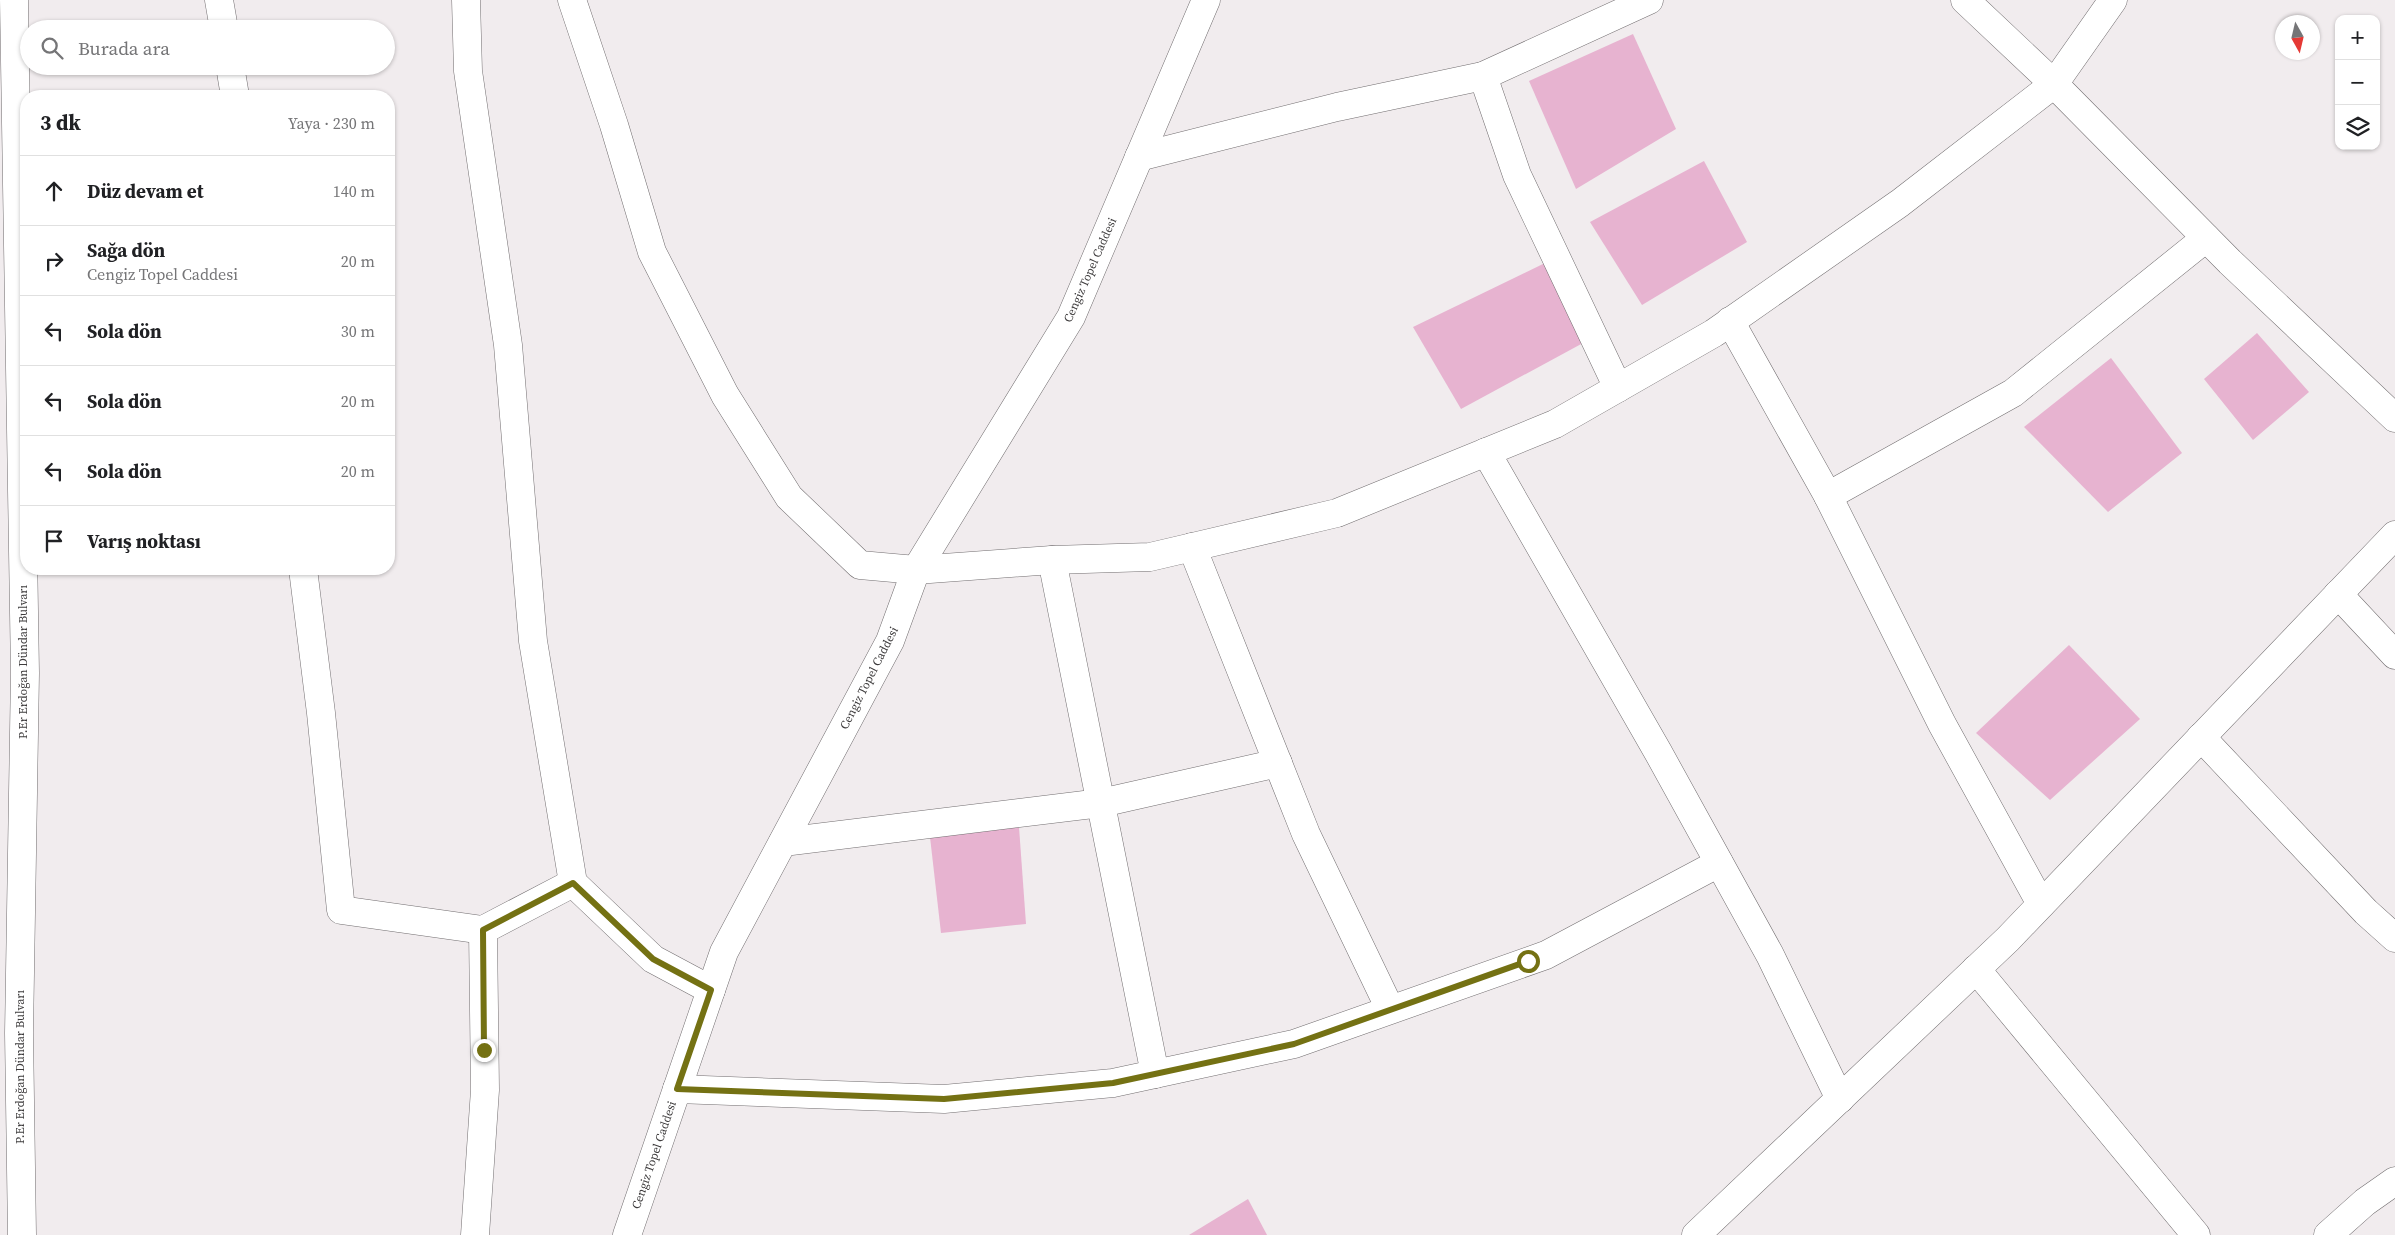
<!DOCTYPE html>
<html lang="tr">
<meta charset="utf-8">
<style>
:root{--surface:#fff;--page:#f6f6f6;--text:#202124;--muted:#757577;--line:#e0e0e0}
body{margin:0;font-family:"Source Serif 4",serif;background:var(--page);color:var(--text)}
.controls{position:absolute;right:15px;top:15px;display:grid;overflow:hidden;border-radius:10px;box-shadow:0 1px 4px #0004}
.controls button{width:45px;height:45px;display:grid;place-items:center;padding:0;border:0;border-bottom:1px solid var(--line);background:var(--surface);color:var(--text);font:25px sans-serif}
.compass{position:absolute;left:2275px;top:15px;width:45px;height:45px;border-radius:50%;background:var(--surface);box-shadow:0 1px 4px #0004;rotate:172deg}
.stop{position:absolute;width:15px;height:15px;margin:-11px;border:4px solid #747113;border-radius:50%;background:#fff}
.stop.end{background:#747113;border-color:#fff;box-shadow:0 1px 5px #0008}
.list{margin:0;padding:0;list-style:none}
h2{display:flex;justify-content:space-between;align-items:center;height:65px;margin:0;padding:0 20px;font-size:21px}
h2 small{font-size:16px;font-weight:400;color:var(--muted)}
.list li{display:grid;grid-template-columns:32px 1fr auto;gap:15px;align-items:center;box-sizing:border-box;height:70px;padding:0 20px;border-top:1px solid var(--line)}
.list b{display:block;font-size:19px;white-space:nowrap}
.list p{margin:0;font-size:16px;white-space:nowrap;color:var(--muted)}
.list em{font-size:16px;font-style:normal;color:var(--muted)}
.icon{flex:none;width:28px;height:28px;fill:none;stroke:currentColor;stroke-width:2;stroke-linecap:round;stroke-linejoin:round}
.map{position:relative;flex:none;width:2395px;height:1235px;overflow:hidden}
.search{position:absolute;background:var(--surface);box-shadow:0 1px 4px #0004;left:20px;top:20px;width:375px;height:55px;display:flex;align-items:center;gap:12px;box-sizing:border-box;padding:0 18px;border-radius:28px;color:var(--muted);font-size:19px}
.panel{position:absolute;background:var(--surface);box-shadow:0 1px 4px #0004;left:20px;top:90px;width:375px;height:485px;border-radius:20px}
.map>svg:first-child{display:block}
.building{fill:#e7b3d0}
.lines{fill:none;stroke-linecap:round;stroke-linejoin:round}
.minor-casing{stroke:#726e70;stroke-width:29}
.major-casing{stroke:#726e70;stroke-width:29}
.minor{stroke:#fff;stroke-width:28}
.major{stroke:#fff;stroke-width:28}
.route{stroke:#747113;stroke-width:6}
.labels{text-anchor:middle;dominant-baseline:central;stroke-width:4;stroke-linejoin:round;paint-order:stroke}
.street-label{font-size:12px;fill:#3e3c3d;stroke:#fff}
</style>
<div class="map">
<svg width="2395" height="1235" viewBox="0 0 2395 1235">
<rect width="100%" height="100%" fill="#f1ecee"/>
<!-- building -->
<g class="building">
<polygon points="1633,34 1676,129 1576,189 1529,81"/>
<polygon points="1704,161 1747,242 1642,305 1590,222"/>
<polygon points="1545,263 1583,343 1461,409 1413,327"/>
<polygon points="2257,333 2309,392 2253,440 2204,379"/>
<polygon points="2111,358 2182,453 2108,512 2024,427"/>
<polygon points="2069,645 2140,719 2050,800 1976,733"/>
<polygon points="1019,827 1026,924 941,933 930,837"/>
<polygon points="1248,1199 1267,1235 1189,1235"/>
</g>
<g class="lines">
<!-- minor casing -->
<g class="minor-casing">
<g id="minor">
<polyline points="219,0 224,29"/>
<polyline points="466,0 468,71 508,345 533,641 573,883 653,959 711,990"/>
<polyline points="572,0 614,125 652,252 725,395 789,497 860,565 916,570 1052,560 1150,557 1337,513 1555,424 1714,333 1900,203 2054,84 2113,0"/>
<polyline points="1965,0 2054,84 2230,262 2395,418"/>
<polyline points="230,66 235,96"/>
<polyline points="1483,76 1517,175 1618,388"/>
<polyline points="1139,157 1337,107 1483,76 1649,0"/>
<polyline points="1730,321 1828,496 1942,724 2041,904"/>
<polyline points="1486,452 1658,752 1770,955 1840,1099"/>
<polyline points="1828,496 2013,393 2206,238"/>
<polyline points="1192,547 1306,834 1390,1009"/>
<polyline points="1052,560 1155,1074"/>
<polyline points="303,569 321,713 341,910 483,930 573,883"/>
<polyline points="2338,594 2395,655"/>
<polyline points="2201,737 2366,912 2395,938"/>
<polyline points="783,842 1101,803 1278,763"/>
<polyline points="1976,969 2196,1235"/>
<polyline points="677,1089 944,1099 1113,1083 1294,1044 1546,955 1719,863"/>
<polyline points="475,1235 485,1090 483,930"/>
<polyline points="1696,1235 2008,939 2395,535"/>
<polyline points="2328,1235 2365,1202 2395,1181"/>
</g>
</g>
<!-- major casing -->
<g class="major-casing">
<g id="major">
<polyline points="14,0 25,673 19,1033 22,1235"/>
<polyline points="627,1235 724,952 890,641 916,570 1071,317 1206,0"/>
</g>
</g>
<!-- minor -->
<use href="#minor" class="minor"/>
<!-- major -->
<use href="#major" class="major"/>
</g>
<g class="lines">
<!-- route -->
<polyline class="route" points="484,1050 483,930 573,883 653,959 711,990 677,1089 944,1099 1113,1083 1294,1044 1528,961"/>
</g>
<g class="labels">
<!-- street labels -->
<g class="street-label">
<text transform="translate(1090 270) rotate(-66)">Cengiz Topel Caddesi</text>
<text transform="translate(23 662) rotate(-90)">P.Er Erdoğan Dündar Bulvarı</text>
<text transform="translate(869 678) rotate(-63)">Cengiz Topel Caddesi</text>
<text transform="translate(20 1067) rotate(-90)">P.Er Erdoğan Dündar Bulvarı</text>
<text transform="translate(654 1155) rotate(-71)">Cengiz Topel Caddesi</text>
</g>
</g>
</svg>
<div class="controls">
<button>+</button>
<button>−</button>
<button><svg class="icon" aria-label="layers" viewBox="0 0 24 24"><path d="M12 4l9 5-9 5-9-5zM3 14l9 5 9-5"/></svg></button>
</div>
<svg class="compass" viewBox="-18 -18 36 36"><path d="M0-13l5 13h-10z" fill="#e53935"/><path d="M0 13l5-13h-10z" fill="#757577"/></svg>
<div class="stop" style="left:1528px;top:961px"></div>
<div class="stop end" style="left:484px;top:1050px"></div>
<div class="search"><svg class="icon" aria-label="search" viewBox="0 0 24 24"><circle cx="10" cy="10" r="6"/><path d="M15 15l6 6"/></svg>Burada ara</div>
<section class="panel">
<h2>3 dk<small>Yaya · 230 m</small></h2>
<ul class="list">
<li><svg class="icon" aria-label="ahead" viewBox="0 0 24 24"><path d="M12 20V5M6 11l6-6 6 6"/></svg><div><b>Düz devam et</b></div><em>140 m</em></li>
<li><svg class="icon" aria-label="right" viewBox="0 0 24 24"><path d="M7 20v-9h11M14 6l5 5-5 5"/></svg><div><b>Sağa dön</b><p>Cengiz Topel Caddesi</p></div><em>20 m</em></li>
<li><svg class="icon" aria-label="left" viewBox="0 0 24 24"><path d="M17 20v-9H6M10 6l-5 5 5 5"/></svg><div><b>Sola dön</b></div><em>30 m</em></li>
<li><svg class="icon" aria-label="left" viewBox="0 0 24 24"><path d="M17 20v-9H6M10 6l-5 5 5 5"/></svg><div><b>Sola dön</b></div><em>20 m</em></li>
<li><svg class="icon" aria-label="left" viewBox="0 0 24 24"><path d="M17 20v-9H6M10 6l-5 5 5 5"/></svg><div><b>Sola dön</b></div><em>20 m</em></li>
<li><svg class="icon" aria-label="arrive" viewBox="0 0 24 24"><path d="M6 21V4h12l-3 4 3 4H6"/></svg><div><b>Varış noktası</b></div></li>
</ul>
</section>
</div>
